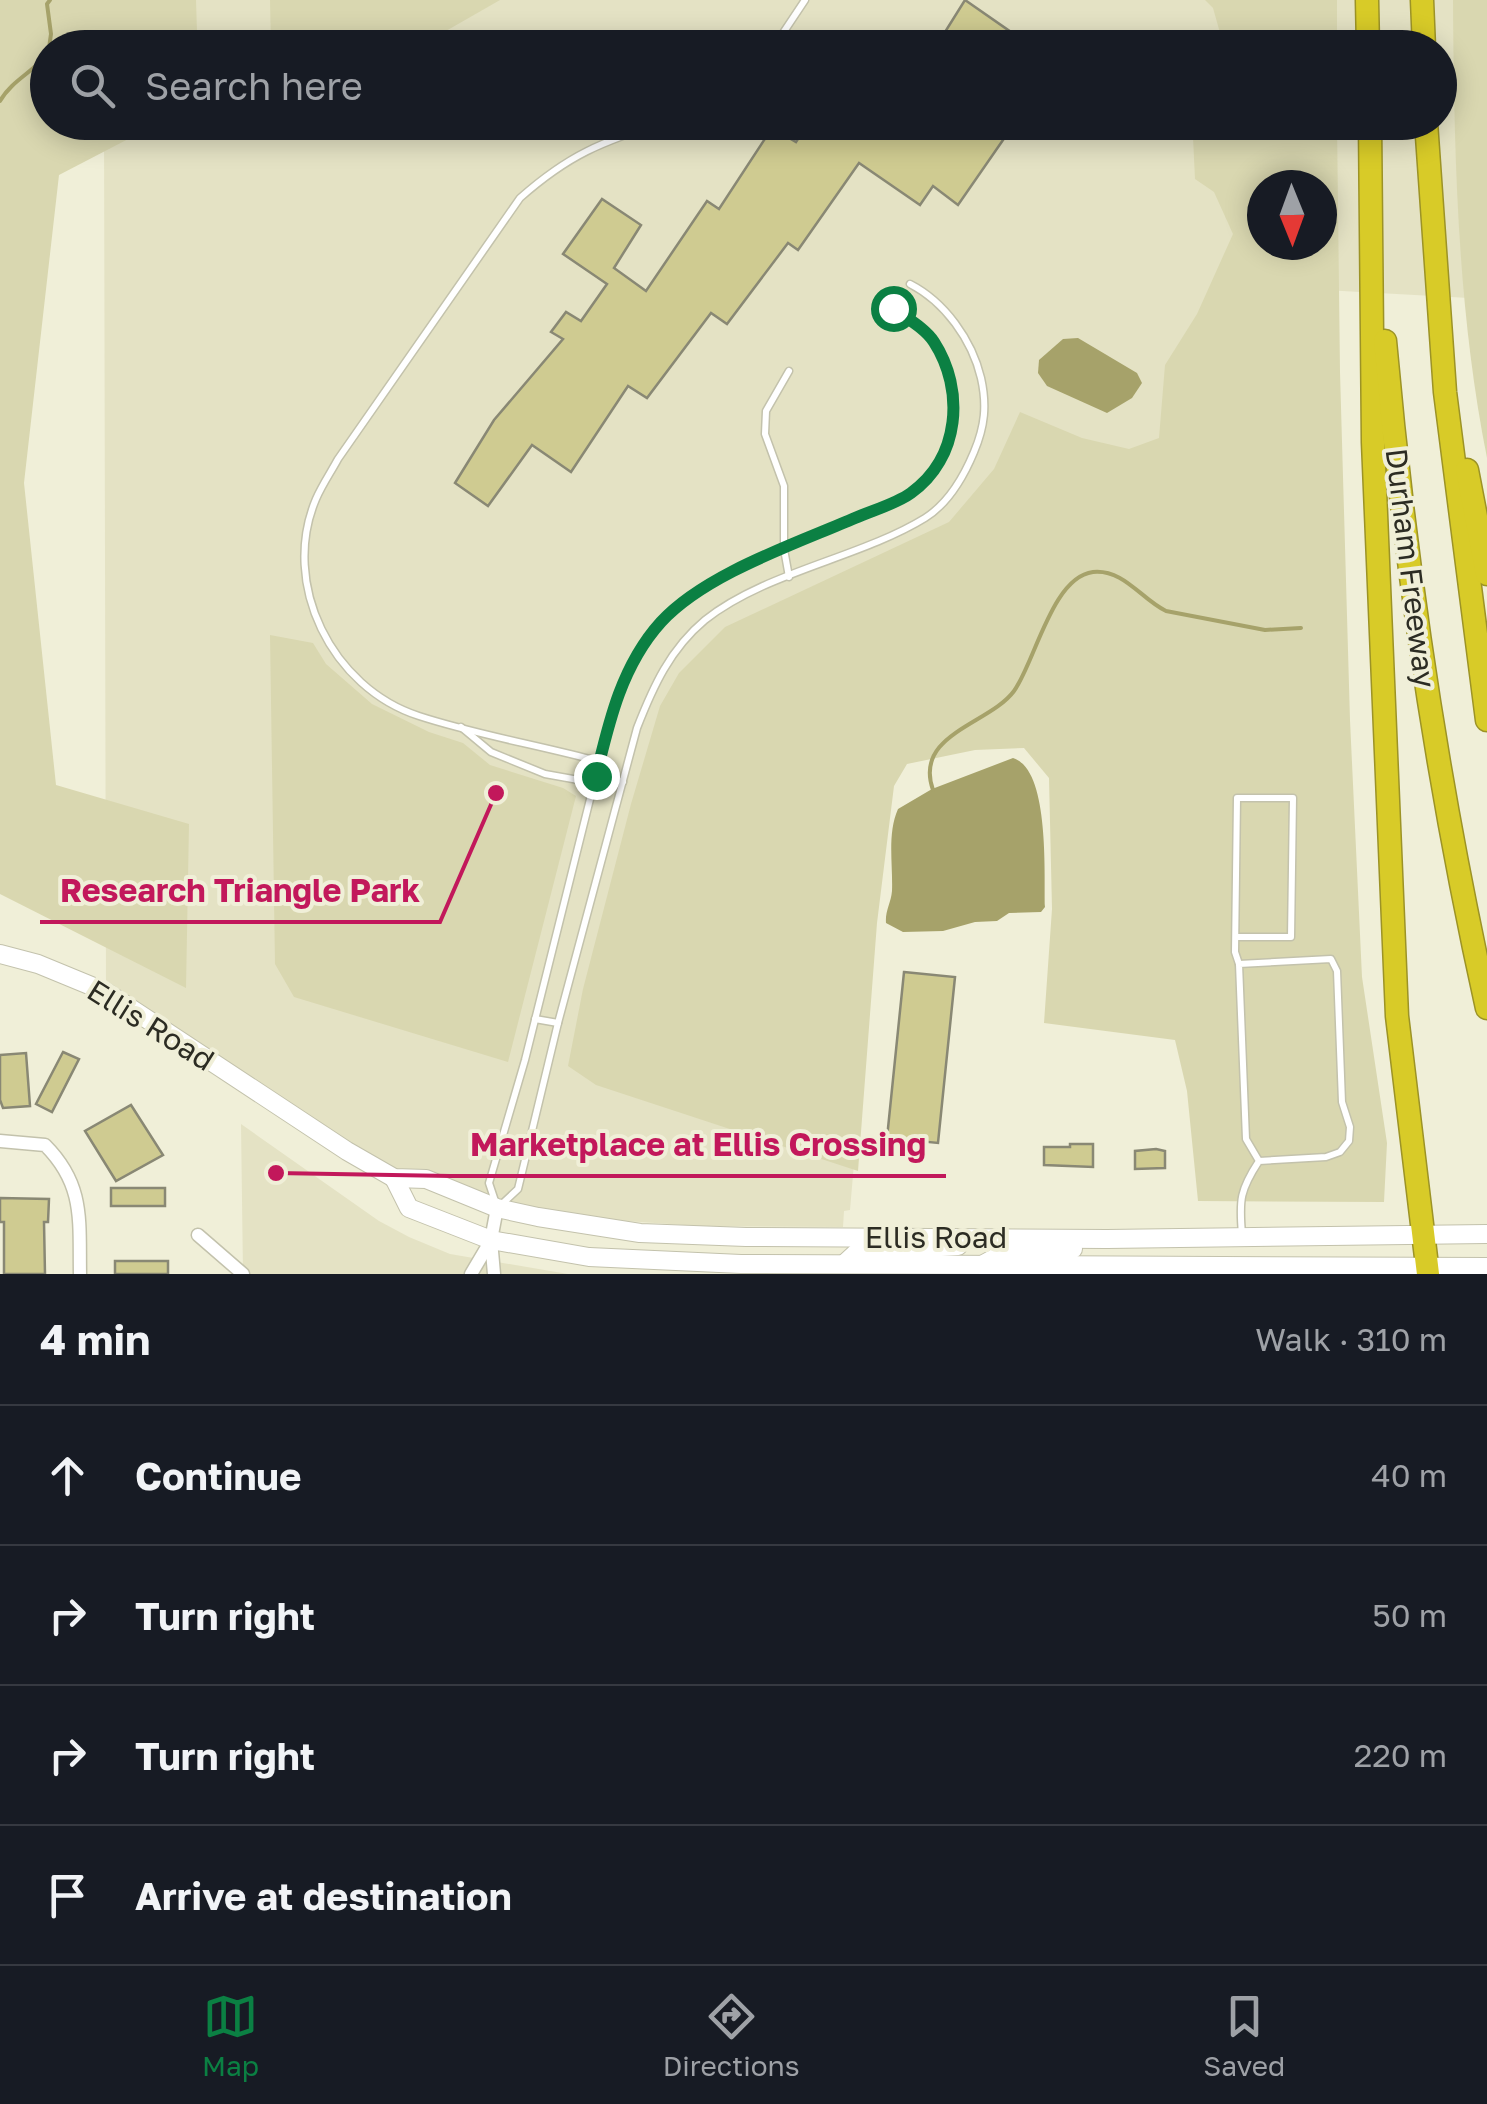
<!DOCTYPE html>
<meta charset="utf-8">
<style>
:root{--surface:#171b24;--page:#20242c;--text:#f1f3f6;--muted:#9ea1a6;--line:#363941;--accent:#0b8043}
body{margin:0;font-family:"Golos Text",sans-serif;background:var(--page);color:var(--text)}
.compass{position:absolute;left:1247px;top:170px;width:90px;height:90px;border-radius:50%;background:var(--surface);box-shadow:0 5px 25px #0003;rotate:179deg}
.stop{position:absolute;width:30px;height:30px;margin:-22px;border:8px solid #0b8043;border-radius:50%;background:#fff}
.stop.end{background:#0b8043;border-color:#fff;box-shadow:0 2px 10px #0008}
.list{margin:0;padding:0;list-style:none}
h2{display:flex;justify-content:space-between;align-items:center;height:130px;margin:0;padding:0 40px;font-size:42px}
h2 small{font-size:32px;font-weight:400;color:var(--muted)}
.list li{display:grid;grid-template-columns:65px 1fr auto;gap:30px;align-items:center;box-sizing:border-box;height:140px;padding:0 40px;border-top:2px solid var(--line)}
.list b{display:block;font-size:38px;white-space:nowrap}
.list em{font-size:32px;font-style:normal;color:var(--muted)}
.icon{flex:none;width:55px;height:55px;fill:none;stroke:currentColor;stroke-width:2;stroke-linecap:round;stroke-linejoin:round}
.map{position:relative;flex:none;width:1487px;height:1274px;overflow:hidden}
.search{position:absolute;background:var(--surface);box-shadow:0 5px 25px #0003;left:30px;right:30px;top:30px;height:110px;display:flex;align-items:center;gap:25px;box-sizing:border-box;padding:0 35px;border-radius:55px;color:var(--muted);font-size:38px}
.sheet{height:690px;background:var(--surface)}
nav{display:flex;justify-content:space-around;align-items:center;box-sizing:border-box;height:140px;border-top:2px solid var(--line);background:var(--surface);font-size:28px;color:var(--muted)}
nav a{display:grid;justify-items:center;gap:5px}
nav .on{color:var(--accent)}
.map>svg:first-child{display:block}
.built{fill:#e4e2c4;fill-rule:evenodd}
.green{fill:#d9d7b0;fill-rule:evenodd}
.water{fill:#a6a26a}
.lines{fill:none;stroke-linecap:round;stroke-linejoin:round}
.stream{stroke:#a6a26a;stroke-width:4}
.building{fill:#cfcb91;stroke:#898874;stroke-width:2.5}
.service-casing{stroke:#c3c2ac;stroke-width:9}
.minor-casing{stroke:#c3c2ac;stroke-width:15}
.secondary-casing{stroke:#c3c2ac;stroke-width:20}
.motorway-casing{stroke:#9c9326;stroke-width:25}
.service{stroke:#fff;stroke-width:6}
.minor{stroke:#fff;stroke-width:12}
.secondary{stroke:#fff;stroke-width:18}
.motorway{stroke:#d8cb28;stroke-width:22}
.route{stroke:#0b8043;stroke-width:12}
.labels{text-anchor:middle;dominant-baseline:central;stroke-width:8;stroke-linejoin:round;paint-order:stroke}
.street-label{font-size:30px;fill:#2c2c23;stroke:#f0efd8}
.leader{fill:none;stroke:#c2185b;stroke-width:4}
.callout-dot{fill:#c2185b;stroke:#f0efd8;stroke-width:4}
.callout-label{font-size:32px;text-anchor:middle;font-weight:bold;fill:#c2185b;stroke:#f0efd8;stroke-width:8;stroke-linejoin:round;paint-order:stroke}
</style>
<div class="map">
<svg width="1487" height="1274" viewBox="0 0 1487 1274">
<rect width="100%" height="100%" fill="#f0efd8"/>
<!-- built -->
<g class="built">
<path d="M67,0H1487V299L1306,289L1304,583L903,593L850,1210L844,1211L843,1227L699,1226L567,1217L421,1183L361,1150L106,992L104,123L1440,122V48H87ZM1262,185H1322V245H1262Z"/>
<polygon points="241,1124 379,1221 409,1237 450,1254 568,1274 243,1274"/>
</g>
<!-- green -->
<g class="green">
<polygon points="0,0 196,0 197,32 190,47 48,48 48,122 159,123 59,175 24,483 56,785 189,824 186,988 0,894"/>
<polygon points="270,0 500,0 418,47 271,47"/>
<polygon points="1205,0 1337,0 1337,47 1224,47 1213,8"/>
<path d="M1453,0H1487V458C1457,308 1454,153 1453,0Z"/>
<path d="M1202,123H1337L1340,372L1350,720L1362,977L1387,1143L1384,1202L1198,1201L1187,1091L1175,1040L1044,1023L1052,909L1049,778L1024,748L975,750L907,764L894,786L877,923L858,1171L596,1085L568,1066L583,989L631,804L660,706L679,673L725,627L949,522L994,469L1020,412L1082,438L1129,449L1159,438L1165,365L1197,314L1233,234L1214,192L1195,179L1193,137ZM1262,185H1322V245H1262Z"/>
<polygon points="270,635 313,643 326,664 372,704 429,732 463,743 490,765 563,788 576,796 508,1062 294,997 275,964"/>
</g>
<!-- water -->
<g class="water">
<polygon points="1078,338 1137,373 1142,383 1132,398 1107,413 1047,386 1038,373 1039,360 1063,339"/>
<path d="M1013,758C1050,769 1044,874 1045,907L1041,912L1009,913L997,921L975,922L943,931L903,932L886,923C885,911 891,903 892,891C893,864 887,834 898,809L932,789Z"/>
</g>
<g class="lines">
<!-- stream -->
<g class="stream">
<polyline points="49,48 51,34 47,4 50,0"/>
<path d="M0,101C12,80 34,72 48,53"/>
<path d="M933,790C913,734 990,724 1014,691C1035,662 1052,577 1093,572C1124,569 1141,599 1166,611L1265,630L1301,628"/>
</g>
</g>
<!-- building -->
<g class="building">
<polygon points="965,0 1034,48 935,48"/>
<polygon points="809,122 989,122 985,127 1003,140 958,205 933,186 920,205 859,163 798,250 788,243 727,324 711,313 647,398 628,386 571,472 532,445 488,506 455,483 494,420 563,339 551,332 566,312 581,321 607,284 563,254 602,199 641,225 614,268 646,291 707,201 719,209 772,128 796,142"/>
<polygon points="904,972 955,977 938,1143 887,1138"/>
<polygon points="63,1052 79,1059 52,1112 36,1104"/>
<polygon points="26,1053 30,1106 3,1108 0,1100 0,1055"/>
<polygon points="131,1105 163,1155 116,1181 85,1131"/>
<polygon points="1070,1144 1093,1144 1093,1167 1044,1165 1044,1147 1070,1147"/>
<polygon points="1156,1149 1165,1151 1165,1168 1135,1169 1135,1151"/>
<rect x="111" y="1188" width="54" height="18"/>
<polygon points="0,1198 49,1199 48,1222 44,1222 45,1274 4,1274 4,1222 0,1222"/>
<rect x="115" y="1261" width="53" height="13"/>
</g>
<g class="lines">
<!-- service casing -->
<g class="service-casing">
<g id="service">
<polyline points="773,48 805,0"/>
<polyline points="789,371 766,411 765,434 784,486 784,549 789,577"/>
<polyline points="461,727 491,752 545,774 584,781 596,775 623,782"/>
<path d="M596,774L590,759C533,744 474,734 419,716C332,688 280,584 316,499C322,485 331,472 338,459L520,198C571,153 601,143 663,122"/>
<polyline points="1236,937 1291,937 1293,798 1237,798 1235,952 1239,964"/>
<polyline points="535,1019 558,1023"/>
<path d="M495,1201L489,1183L525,1060L611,715C623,682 637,647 661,621C707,573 795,544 856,517C874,510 896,503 912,492C959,457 965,390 934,342C925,328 906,318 893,308"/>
<path d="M501,1205L518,1189L558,1023L637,728C653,687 670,649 705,620C765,572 860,558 925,518C949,503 964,476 974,452C985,426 987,405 981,378C972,340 945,302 910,284"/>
<path d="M1242,1234C1239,1200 1240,1190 1259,1161L1326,1157L1340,1152L1349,1141L1350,1127L1342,1102L1337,971L1331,959L1239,964L1246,1139L1259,1161"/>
</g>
</g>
<!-- minor casing -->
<g class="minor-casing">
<g id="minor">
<path d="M0,1141L45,1145C85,1185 79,1221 80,1274"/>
<polyline points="198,1235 243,1274"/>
<polyline points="471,1274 490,1242"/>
<polyline points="494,1274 491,1240 497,1208"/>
</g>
</g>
<!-- secondary casing -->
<g class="secondary-casing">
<g id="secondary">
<polyline points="0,954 38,964 106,992 347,1151 394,1178 426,1179 497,1208 538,1217 640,1233 746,1237 1107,1239 1487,1234"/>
<polyline points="394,1178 409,1208 491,1240 589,1257 741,1264 1487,1267"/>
<polyline points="844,1264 857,1252 958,1246"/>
<polyline points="982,1265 1004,1253 1073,1249"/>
</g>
</g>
<!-- motorway casing -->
<g class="motorway-casing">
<g id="motorway">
<polyline points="1367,0 1368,48"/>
<polyline points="1422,0 1424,48"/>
<polyline points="1370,122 1373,442 1397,1016 1428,1274"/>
<polyline points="1426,122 1445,392 1487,720"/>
<path d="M1385,341C1405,566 1438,788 1487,1008"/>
<polyline points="1467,470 1487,574"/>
</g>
</g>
<!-- service -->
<use href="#service" class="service"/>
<!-- minor -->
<use href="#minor" class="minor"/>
<!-- secondary -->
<use href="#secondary" class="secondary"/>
<!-- motorway -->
<use href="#motorway" class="motorway"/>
</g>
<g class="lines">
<!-- route -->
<path class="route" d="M596,776C609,721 622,665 661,622C705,574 795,544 855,518C873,510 896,504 911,493C960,458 965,390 934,342C925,328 906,318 893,308"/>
</g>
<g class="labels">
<!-- street labels -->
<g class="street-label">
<text transform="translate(1411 568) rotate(83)">Durham Freeway</text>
<text transform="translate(151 1025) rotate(32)">Ellis Road</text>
<text x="936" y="1237">Ellis Road</text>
</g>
</g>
<!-- callouts -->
<path class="leader" d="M496 793L440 922H40M276 1173L450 1176H946"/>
<g class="callout-dot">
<circle cx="496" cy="793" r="10"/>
<circle cx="276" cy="1173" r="10"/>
</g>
<g class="callout-label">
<text x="240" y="902">Research Triangle Park</text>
<text x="698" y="1156">Marketplace at Ellis Crossing</text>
</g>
</svg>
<svg class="compass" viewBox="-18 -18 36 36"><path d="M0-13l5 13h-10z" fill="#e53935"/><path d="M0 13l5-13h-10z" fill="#9ea1a6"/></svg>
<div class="stop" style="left:893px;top:308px"></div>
<div class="stop end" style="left:596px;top:776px"></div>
<div class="search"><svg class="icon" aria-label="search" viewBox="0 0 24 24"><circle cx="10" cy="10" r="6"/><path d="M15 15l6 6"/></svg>Search here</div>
</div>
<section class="sheet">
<h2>4 min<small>Walk · 310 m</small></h2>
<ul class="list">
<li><svg class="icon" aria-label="ahead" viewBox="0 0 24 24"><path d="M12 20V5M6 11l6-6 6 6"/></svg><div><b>Continue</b></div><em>40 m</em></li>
<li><svg class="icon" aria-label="right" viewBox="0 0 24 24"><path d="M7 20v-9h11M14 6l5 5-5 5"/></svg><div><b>Turn right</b></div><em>50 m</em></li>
<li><svg class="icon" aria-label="right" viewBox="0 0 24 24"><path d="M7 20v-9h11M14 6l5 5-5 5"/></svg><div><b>Turn right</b></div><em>220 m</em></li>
<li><svg class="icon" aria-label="arrive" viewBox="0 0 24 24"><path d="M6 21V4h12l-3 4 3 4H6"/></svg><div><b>Arrive at destination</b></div></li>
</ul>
</section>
<nav>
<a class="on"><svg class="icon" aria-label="map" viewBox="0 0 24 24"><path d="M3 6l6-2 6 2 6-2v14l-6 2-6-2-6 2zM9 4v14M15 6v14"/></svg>Map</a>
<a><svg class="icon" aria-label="directions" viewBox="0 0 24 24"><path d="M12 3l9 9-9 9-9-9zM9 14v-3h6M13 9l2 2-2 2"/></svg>Directions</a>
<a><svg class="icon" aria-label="saved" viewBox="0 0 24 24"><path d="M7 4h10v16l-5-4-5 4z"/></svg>Saved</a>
</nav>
